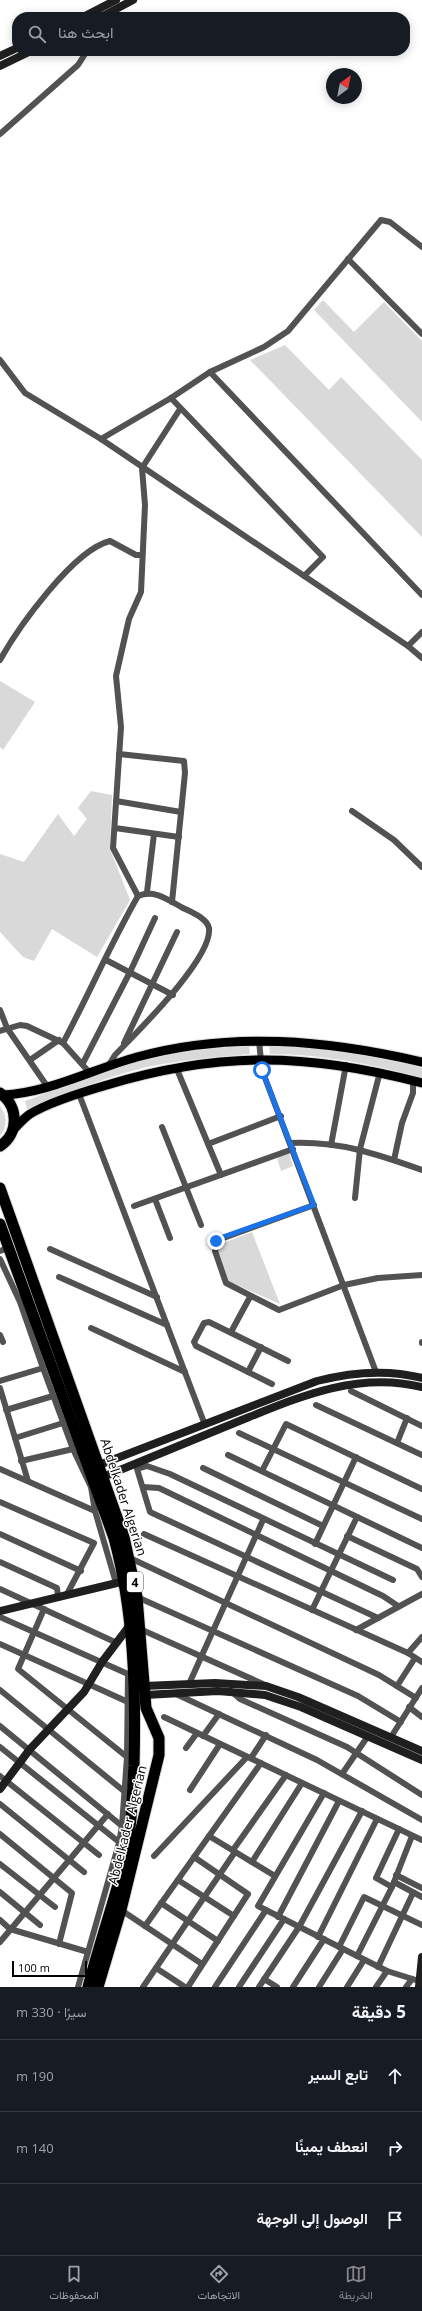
<!DOCTYPE html>
<html lang="ar">
<meta charset="utf-8">
<style>
:root{--surface:#171b24;--page:#242831;--text:#f1f3f6;--muted:#9ea1a6;--line:#363941;--accent:#858687}
body{margin:0;font-family:"Open Sans",Vazirmatn,sans-serif;background:var(--page);color:var(--text);direction:rtl}
.compass{position:absolute;left:326px;top:68px;width:36px;height:36px;border-radius:50%;background:var(--surface);box-shadow:0 2px 10px #0003;rotate:32deg}
.scale{position:absolute;left:12px;bottom:10px;width:75px;box-sizing:border-box;padding-left:4px;border:2px solid #000;border-top:0;font-size:11px;line-height:14px;white-space:nowrap;color:#000;-webkit-text-stroke:3px #fff;paint-order:stroke}
.stop{position:absolute;width:12px;height:12px;margin:-9px;border:3px solid #1a73e8;border-radius:50%;background:#fff}
.stop.end{background:#1a73e8;border-color:#fff;box-shadow:0 1px 4px #0008}
.list{margin:0;padding:0;list-style:none}
h2{display:flex;justify-content:space-between;align-items:center;height:52px;margin:0;padding:0 16px;font-size:17px}
h2 small{font-size:13px;font-weight:400;color:var(--muted)}
.list li{display:grid;grid-template-columns:26px 1fr auto;gap:12px;align-items:center;box-sizing:border-box;height:72px;padding:0 16px;border-top:1px solid var(--line)}
.list b{display:block;font-size:15px;white-space:nowrap}
.list em{font-size:13px;font-style:normal;color:var(--muted)}
.icon{flex:none;width:22px;height:22px;fill:none;stroke:currentColor;stroke-width:2;stroke-linecap:round;stroke-linejoin:round}
.map{position:relative;flex:none;width:422px;height:1987px;overflow:hidden;direction:ltr}
.search{position:absolute;background:var(--surface);box-shadow:0 2px 10px #0003;left:12px;right:12px;top:12px;height:44px;display:flex;align-items:center;gap:10px;box-sizing:border-box;padding:0 14px;border-radius:16px;color:var(--muted);font-size:15px}
.sheet{height:268px;background:var(--surface)}
nav{display:flex;justify-content:space-around;align-items:center;box-sizing:border-box;height:56px;border-top:1px solid var(--line);background:var(--surface);font-size:11px;color:var(--muted)}
nav a{display:grid;justify-items:center;gap:2px}
nav .on{color:var(--accent)}
.map>svg:first-child{display:block}
.green{fill:#d9d9d9}
.lines{fill:none;stroke-linecap:round;stroke-linejoin:round}
.primary-casing{stroke:#dbdbdb;stroke-width:11}
.highway-casing{stroke:#dbdbdb;stroke-width:13}
.street{stroke:#525252;stroke-width:6}
.secondary{stroke:#1f1f1f;stroke-width:8}
.primary{stroke:#000;stroke-width:9}
.highway{stroke:#000;stroke-width:11}
.route{stroke:#1a73e8;stroke-width:5}
.labels{text-anchor:middle;dominant-baseline:central;stroke-width:3;stroke-linejoin:round;paint-order:stroke}
.shield{fill:#fff;stroke:#4c4c4c;stroke-width:1}
.shield-label{font-size:12px;font-weight:bold;fill:#000}
.street-label{font-size:13px;fill:#000;stroke:#fff}
</style>
<div class="map">
<svg width="422" height="1987" viewBox="0 0 422 1987">
<rect width="100%" height="100%" fill="#fff"/>
<!-- green -->
<g class="green">
<polygon points="323,300 354,332 384,302 422,341 422,422 314,310"/>
<polygon points="285,345 329,390 341,377 422,460 422,537 250,360"/>
<polygon points="0,681 35,702 3,750 0,747"/>
<polygon points="91,791 112,795 110,849 130,900 97,957 52,929 34,961 23,957 0,932 0,854 24,862 58,814 74,836 87,819 78,808"/>
<path d="M249,1045L250,1054C215,1057 181,1060 147,1067C106,1077 66,1093 27,1109L25,1101L109,1070L142,1060L174,1053Z"/>
<path d="M269,1045C323,1048 370,1053 422,1068V1078C372,1064 322,1054 270,1054Z"/>
<path d="M0,1106C7,1115 8,1127 0,1136Z"/>
<polygon points="289,1153 293,1166 281,1171 277,1158"/>
<polygon points="252,1232 280,1304 228,1281 215,1246"/>
</g>
<g class="lines">
<!-- primary casing -->
<g class="primary-casing">
<g id="primary">
<path d="M3,1095C49,1093 93,1069 137,1057C231,1031 327,1040 422,1062"/>
<path d="M13,1130C18,1125 24,1118 30,1114C48,1103 86,1091 107,1085C220,1051 308,1053 422,1083"/>
</g>
</g>
<!-- highway casing -->
<g class="highway-casing">
<g id="highway">
<path d="M0,1093C19,1106 19,1134 0,1146"/>
<polyline points="0,1188 124,1537 137,1597 146,1708 159,1738 159,1755 121,1910 98,1987"/>
<path d="M0,1224L114,1538C134,1612 136,1690 134,1766C132,1797 132,1829 125,1859C114,1902 99,1944 88,1987"/>
</g>
</g>
<!-- street -->
<g class="street">
<polyline points="0,134 78,65 87,51"/>
<polyline points="348,259 422,334"/>
<polyline points="0,360 25,393 101,439 408,646 422,658"/>
<polyline points="210,372 422,595"/>
<polyline points="171,398 323,557 304,576"/>
<polyline points="101,439 171,398 210,372 264,347 288,331 381,220 390,222 422,247"/>
<polyline points="408,646 422,632"/>
<path d="M0,660C18,628 73,550 110,541L136,555H142"/>
<polyline points="119,754 184,761 185,773 172,902"/>
<polyline points="116,801 181,812"/>
<polyline points="352,811 394,840 422,867"/>
<polyline points="115,828 179,837"/>
<polyline points="147,892 154,834"/>
<polyline points="106,960 173,995"/>
<polyline points="0,1010 7,1028 47,1086"/>
<polyline points="0,1031 20,1025 27,1026 63,1043"/>
<polyline points="259,1041 262,1070 376,1372"/>
<polyline points="124,1043 177,932"/>
<polyline points="30,1060 59,1040"/>
<polyline points="83,1063 130,972 155,918"/>
<path d="M108,1066L115,1055C136,1033 213,958 209,928C207,918 191,912 183,908C168,900 155,889 138,896"/>
<polyline points="176,1067 221,1175"/>
<path d="M89,1072L63,1043C89,994 111,943 138,896L113,848L121,727L116,676L129,619L141,592L145,505L142,468L180,409"/>
<polyline points="79,1094 205,1425"/>
<polyline points="162,1127 201,1225"/>
<path d="M291,1143C340,1141 377,1154 422,1170"/>
<polyline points="208,1144 281,1116"/>
<polyline points="331,1145 346,1065"/>
<polyline points="394,1160 402,1123 413,1093 413,1081"/>
<polyline points="355,1198 360,1149 380,1072"/>
<polyline points="155,1199 170,1238"/>
<polyline points="314,1205 218,1240 215,1251 226,1283 279,1310 344,1285 378,1278 422,1275"/>
<polyline points="134,1206 293,1149"/>
<polyline points="50,1249 157,1297"/>
<polyline points="0,1251 9,1248"/>
<polyline points="0,1259 20,1302 43,1368 0,1381"/>
<polyline points="59,1277 167,1325"/>
<polyline points="91,1328 185,1372"/>
<polyline points="231,1332 250,1297"/>
<polyline points="0,1335 3,1342"/>
<polyline points="422,1342 422,1343"/>
<polyline points="43,1368 73,1449 91,1487 95,1511 116,1583"/>
<polyline points="248,1372 261,1347"/>
<polyline points="272,1384 196,1346 194,1342 204,1323 209,1322 288,1361"/>
<polyline points="0,1388 28,1481"/>
<polyline points="351,1391 422,1426"/>
<polyline points="316,1405 422,1455"/>
<polyline points="6,1410 53,1396"/>
<polyline points="239,1433 422,1519"/>
<polyline points="15,1438 63,1423"/>
<polyline points="397,1443 407,1418"/>
<polyline points="228,1455 422,1548"/>
<polyline points="21,1461 73,1449"/>
<polyline points="203,1468 323,1526"/>
<polyline points="0,1469 95,1511"/>
<polyline points="262,1471 286,1424 422,1489"/>
<polyline points="143,1487 159,1488 383,1596 398,1606"/>
<polyline points="0,1502 94,1543 67,1594"/>
<polyline points="0,1534 81,1571"/>
<polyline points="144,1534 408,1653 422,1662"/>
<polyline points="347,1536 417,1569 422,1577"/>
<polyline points="315,1544 356,1457"/>
<polyline points="130,1558 379,1675 416,1698"/>
<polyline points="0,1562 57,1588 58,1596"/>
<polyline points="0,1589 117,1643"/>
<polyline points="137,1597 358,1696 401,1722"/>
<polyline points="44,1609 18,1669 127,1757"/>
<polyline points="312,1610 357,1517"/>
<polyline points="0,1617 128,1674 127,1757 122,1826"/>
<polyline points="378,1618 150,1512 137,1469 147,1466 170,1474 393,1580"/>
<polyline points="140,1629 263,1684"/>
<polyline points="356,1630 422,1594"/>
<polyline points="0,1644 128,1702"/>
<polyline points="408,1653 422,1637"/>
<polyline points="189,1684 263,1520"/>
<polyline points="397,1686 415,1658"/>
<polyline points="0,1690 125,1792"/>
<polyline points="231,1691 240,1699 347,1747 422,1795"/>
<polyline points="176,1694 317,1760 422,1820"/>
<polyline points="409,1707 422,1717"/>
<polyline points="164,1717 422,1840"/>
<polyline points="0,1726 122,1826 119,1843 88,1952"/>
<polyline points="203,1736 219,1714"/>
<polyline points="391,1737 422,1688"/>
<polyline points="0,1747 119,1842"/>
<polyline points="186,1748 197,1733"/>
<polyline points="251,1758 266,1735"/>
<polyline points="342,1774 368,1736"/>
<polyline points="0,1776 99,1855"/>
<polyline points="190,1790 220,1744"/>
<polyline points="324,1793 258,1906 387,1971 419,1981"/>
<polyline points="0,1804 84,1872"/>
<polyline points="0,1834 72,1893 59,1944"/>
<polyline points="209,1836 275,1876"/>
<polyline points="233,1850 286,1775"/>
<polyline points="154,1856 247,1757"/>
<polyline points="252,1862 302,1783"/>
<polyline points="0,1864 55,1907"/>
<polyline points="396,1875 422,1888"/>
<polyline points="178,1880 234,1916"/>
<polyline points="394,1882 422,1897"/>
<polyline points="392,1887 376,1878 399,1829"/>
<polyline points="0,1892 40,1925"/>
<polyline points="161,1903 218,1941"/>
<polyline points="121,1910 202,1964"/>
<polyline points="278,1917 339,1801"/>
<polyline points="0,1920 10,1929 88,1952 78,1987"/>
<polyline points="145,1926 261,1763"/>
<polyline points="318,1937 377,1819"/>
<polyline points="0,1942 108,1814"/>
<polyline points="339,1947 364,1897 422,1925"/>
<polyline points="357,1956 392,1887 412,1836"/>
<polyline points="378,1967 413,1893"/>
<polyline points="156,1968 185,1987"/>
<polyline points="264,1979 277,1987"/>
<polyline points="143,1987 235,1852"/>
<polyline points="188,1987 248,1894 194,1857"/>
<polyline points="215,1987 266,1910"/>
<polyline points="239,1987 284,1919"/>
<polyline points="259,1987 299,1927 362,1811"/>
<polyline points="293,1987 324,1939"/>
<polyline points="319,1987 343,1949"/>
<polyline points="347,1987 364,1960"/>
<polyline points="376,1987 387,1971"/>
<polyline points="406,1987 412,1979"/>
</g>
<!-- secondary -->
<g class="secondary">
<polyline points="83,17 116,0"/>
<polyline points="101,17 133,0"/>
<polyline points="0,56 17,48"/>
<polyline points="0,66 31,51"/>
<path d="M99,1465L317,1381C352,1372 387,1369 422,1378"/>
<path d="M103,1477C144,1460 186,1443 227,1426C290,1401 352,1370 422,1387"/>
<polyline points="0,1611 125,1581"/>
<polyline points="144,1686 215,1683 266,1686 298,1697 422,1751"/>
<polyline points="145,1695 218,1691 265,1695 301,1707 422,1760"/>
<polyline points="0,1789 30,1749 84,1692 102,1662 130,1625"/>
<polyline points="419,1987 422,1957"/>
</g>
<!-- primary -->
<use href="#primary" class="primary"/>
<!-- highway -->
<use href="#highway" class="highway"/>
</g>
<g class="lines">
<!-- route -->
<polyline class="route" points="216,1241 220,1238 314,1205 262,1070"/>
</g>
<g class="labels">
<!-- shield labels -->
<rect class="shield" x="127" y="1572" width="16" height="20" rx="3"/>
<g class="shield-label">
<text x="135" y="1582">4</text>
</g>
<!-- street labels -->
<g class="street-label">
<text transform="translate(124 1497) rotate(72)">Abdelkader Algerian</text>
<text transform="translate(127 1825) rotate(-76)">Abdelkader Algerian</text>
</g>
</g>
</svg>
<svg class="compass" viewBox="-18 -18 36 36"><path d="M0-13l5 13h-10z" fill="#e53935"/><path d="M0 13l5-13h-10z" fill="#9ea1a6"/></svg>
<div class="scale">100 m</div>
<div class="stop" style="left:262px;top:1070px"></div>
<div class="stop end" style="left:216px;top:1241px"></div>
<div class="search"><svg class="icon" aria-label="search" viewBox="0 0 24 24"><circle cx="10" cy="10" r="6"/><path d="M15 15l6 6"/></svg>ابحث هنا</div>
</div>
<section class="sheet">
<h2>5 دقيقة<small>سيرًا · 330 m</small></h2>
<ul class="list">
<li><svg class="icon" aria-label="ahead" viewBox="0 0 24 24"><path d="M12 20V5M6 11l6-6 6 6"/></svg><div><b>تابع السير</b></div><em>190 m</em></li>
<li><svg class="icon" aria-label="right" viewBox="0 0 24 24"><path d="M7 20v-9h11M14 6l5 5-5 5"/></svg><div><b>انعطف يمينًا</b></div><em>140 m</em></li>
<li><svg class="icon" aria-label="arrive" viewBox="0 0 24 24"><path d="M6 21V4h12l-3 4 3 4H6"/></svg><div><b>الوصول إلى الوجهة</b></div></li>
</ul>
</section>
<nav>
<a class="on"><svg class="icon" aria-label="map" viewBox="0 0 24 24"><path d="M3 6l6-2 6 2 6-2v14l-6 2-6-2-6 2zM9 4v14M15 6v14"/></svg>الخريطة</a>
<a><svg class="icon" aria-label="directions" viewBox="0 0 24 24"><path d="M12 3l9 9-9 9-9-9zM9 14v-3h6M13 9l2 2-2 2"/></svg>الاتجاهات</a>
<a><svg class="icon" aria-label="saved" viewBox="0 0 24 24"><path d="M7 4h10v16l-5-4-5 4z"/></svg>المحفوظات</a>
</nav>
